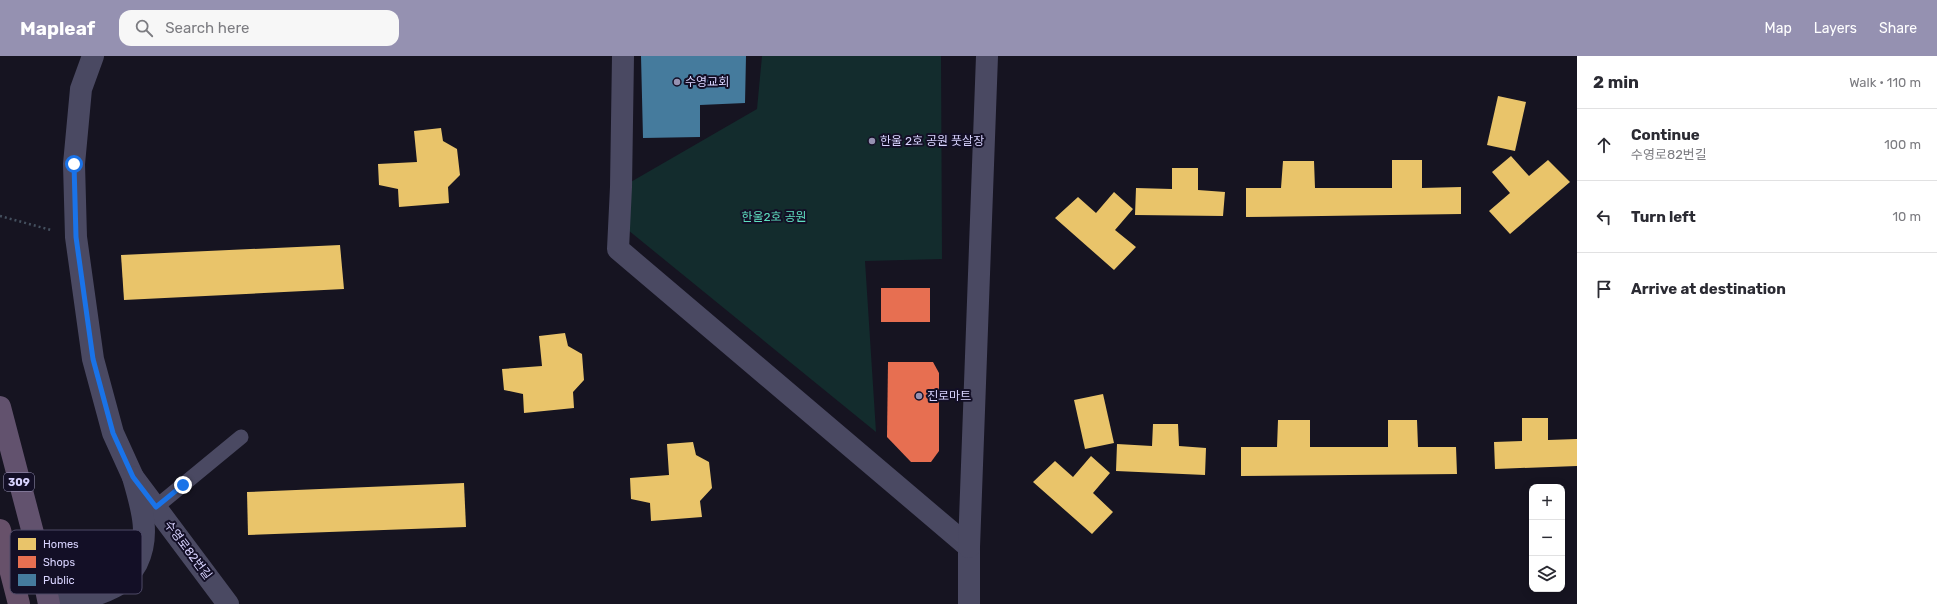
<!DOCTYPE html>
<meta charset="utf-8">
<style>
:root{--surface:#fff;--page:#f7f7f7;--text:#2b2b33;--muted:#7c7c81;--line:#e1e1e2;--accent:#9591b1}
body{margin:0;font-family:Rubik,"Noto Sans KR",sans-serif;background:var(--page);color:var(--text)}
.controls{position:absolute;right:12px;bottom:12px;display:grid;overflow:hidden;border-radius:8px;box-shadow:0 2px 10px #0003}
.controls button{width:36px;height:36px;display:grid;place-items:center;padding:0;border:0;border-bottom:1px solid var(--line);background:var(--surface);color:var(--text);font:20px sans-serif}
.stop{position:absolute;width:12px;height:12px;margin:-9px;border:3px solid #1a73e8;border-radius:50%;background:#fff}
.stop.end{background:#1a73e8;border-color:#fff;box-shadow:0 1px 4px #0008}
.list{margin:0;padding:0;list-style:none}
h2{display:flex;justify-content:space-between;align-items:center;height:52px;margin:0;padding:0 16px;font-size:17px}
h2 small{font-size:13px;font-weight:400;color:var(--muted)}
.list li{display:grid;grid-template-columns:26px 1fr auto;gap:12px;align-items:center;box-sizing:border-box;height:72px;padding:0 16px;border-top:1px solid var(--line)}
.list b{display:block;font-size:15px;white-space:nowrap}
.list p{margin:0;font-size:13px;white-space:nowrap;color:var(--muted)}
.list em{font-size:13px;font-style:normal;color:var(--muted)}
.icon{flex:none;width:22px;height:22px;fill:none;stroke:currentColor;stroke-width:2;stroke-linecap:round;stroke-linejoin:round}
.map{position:relative;flex:none;width:1577px;height:548px;overflow:hidden}
header{display:flex;align-items:center;gap:24px;box-sizing:border-box;height:56px;padding:0 20px;background:var(--accent);color:#fff}
header strong{font-size:19px}
nav{display:flex;gap:22px;margin-inline-start:auto;font-size:14px}
.search{width:280px;height:36px;background:var(--page);display:flex;align-items:center;gap:10px;box-sizing:border-box;padding:0 14px;border-radius:12px;color:var(--muted);font-size:15px}
main{display:flex}
aside{flex:1;background:var(--surface)}
.map>svg:first-child{display:block}
.green{fill:#132c2d}
.homes{fill:#e9c46a}
.shops{fill:#e76f51}
.public{fill:#457b9d}
.lines{fill:none;stroke-linecap:round;stroke-linejoin:round}
.path{stroke:#44505f;stroke-width:2.5;stroke-dasharray:2 3;stroke-linecap:butt}
.service{stroke:#4a4962;stroke-width:15}
.minor{stroke:#4a4962;stroke-width:22}
.tertiary{stroke:#4a4962;stroke-width:22}
.trunk{stroke:#62526e;stroke-width:22}
.motorway{stroke:#67516a;stroke-width:22}
.route{stroke:#1a73e8;stroke-width:5}
.poi-dot{fill:#9591b1;stroke:#130f26;stroke-width:1.5}
.labels{text-anchor:middle;dominant-baseline:central;stroke-width:4;stroke-linejoin:round;paint-order:stroke}
.shield{fill:#130f26;stroke:#9e99be;stroke-width:1}
.shield-label{font-size:11px;font-weight:bold;fill:#d9d4ff}
.poi-label{font-size:12px;fill:#d9d4ff;stroke:#130f26;text-anchor:start}
.park-label{font-size:12px;fill:#5fe0c0;stroke:#130f26}
.street-label{font-size:12px;fill:#d9d4ff;stroke:#130f26}
.key{fill:#130f26;stroke:#4e4a67;stroke-width:1}
.key-label{font-size:11px;fill:#d9d4ff}
</style>
<header>
<strong>Mapleaf</strong>
<div class="search"><svg class="icon" aria-label="search" viewBox="0 0 24 24"><circle cx="10" cy="10" r="6"/><path d="M15 15l6 6"/></svg>Search here</div>
<nav><a>Map</a><a>Layers</a><a>Share</a></nav>
</header>
<main>
<div class="map">
<svg width="1577" height="548" viewBox="0 0 1577 548">
<rect width="100%" height="100%" fill="#161421"/>
<!-- green -->
<polygon class="green" points="762,0 941,0 942,203 865,205 876,376 628,174 629,127 757,53"/>
<!-- homes -->
<g class="homes">
<polygon points="1498,40 1526,46 1515,95 1487,89"/>
<polygon points="441,72 443,85 457,93 460,119 448,131 449,147 399,151 398,133 379,129 378,108 417,106 414,75"/>
<polygon points="1511,100 1529,120 1548,104 1570,126 1510,178 1489,155 1510,137 1492,116"/>
<polygon points="1392,104 1422,104 1422,132 1461,131 1461,158 1246,161 1246,132 1281,132 1283,105 1314,105 1315,132 1392,132"/>
<polygon points="1172,112 1198,112 1198,134 1225,136 1223,160 1135,159 1136,132 1172,133"/>
<polygon points="1114,136 1133,153 1115,174 1136,191 1114,214 1055,162 1078,141 1096,157"/>
<polygon points="340,189 344,233 124,244 121,199"/>
<polygon points="565,277 568,290 582,298 584,324 573,336 574,352 524,357 523,338 504,334 502,313 542,310 539,280"/>
<polygon points="1103,338 1114,387 1085,393 1074,344"/>
<polygon points="1522,362 1548,362 1548,384 1577,383 1577,410 1495,413 1494,386 1522,385"/>
<polygon points="1278,364 1310,364 1310,391 1388,391 1388,364 1417,364 1418,391 1456,391 1457,418 1241,420 1241,391 1277,391"/>
<polygon points="1153,368 1178,368 1179,390 1206,392 1205,419 1116,415 1117,388 1152,390"/>
<polygon points="693,386 696,399 709,406 712,432 700,445 702,461 651,465 650,447 631,443 630,422 669,419 667,388"/>
<polygon points="1091,400 1110,417 1093,437 1113,456 1092,478 1033,426 1055,405 1073,421"/>
<polygon points="464,427 466,471 248,479 247,436"/>
</g>
<!-- shops -->
<g class="shops">
<rect x="881" y="232" width="49" height="34"/>
<polygon points="888,306 933,306 939,317 939,395 931,406 911,406 887,381"/>
</g>
<!-- public -->
<polygon class="public" points="641,0 746,0 745,47 700,49 700,81 643,82"/>
<g class="lines">
<!-- path -->
<polyline class="path" points="0,160 51,174"/>
<!-- service -->
<polyline class="service" points="156,451 241,381"/>
<!-- minor -->
<g class="minor">
<polyline points="93,0 81,33 74,108 76,181 93,303 113,377 133,421 228,548"/>
<polyline points="623,0 621,131 618,193 969,491 969,548"/>
<polyline points="969,491 987,0"/>
</g>
<!-- tertiary -->
<path class="tertiary" d="M63,548C79,544 97,540 112,532C124,527 131,517 137,507C151,478 141,450 133,421"/>
<!-- trunk -->
<polyline class="trunk" points="0,351 39,500 49,548"/>
<!-- motorway -->
<polyline class="motorway" points="0,474 19,548"/>
</g>
<g class="lines">
<!-- route -->
<polyline class="route" points="74,108 76,181 93,303 113,377 133,421 156,451 183,429"/>
</g>
<!-- markers -->
<g class="poi-dot">
<circle cx="677" cy="26" r="4"/>
<circle cx="872" cy="85" r="4"/>
<circle cx="919" cy="340" r="4"/>
</g>
<g class="labels">
<!-- shield labels -->
<rect class="shield" x="4" y="417" width="30" height="18" rx="3"/>
<g class="shield-label">
<text x="19" y="426">309</text>
</g>
<!-- poi labels -->
<g class="poi-label">
<text x="685" y="26">수영교회</text>
<text x="880" y="85">한울 2호 공원 풋살장</text>
<text x="927" y="340">진로마트</text>
</g>
<!-- park labels -->
<g class="park-label">
<text x="774" y="161">한울2호 공원</text>
</g>
<!-- street labels -->
<g class="street-label">
<text transform="translate(188 494) rotate(53)">수영로82번길</text>
</g>
</g>
<!-- legend -->
<rect x="10" y="474" width="132" height="64" rx="6" class="key"/>
<rect x="18" y="482" width="18" height="12" fill="#e9c46a"/>
<rect x="18" y="500" width="18" height="12" fill="#e76f51"/>
<rect x="18" y="518" width="18" height="12" fill="#457b9d"/>
<g class="key-label">
<text x="43" y="492">Homes</text>
<text x="43" y="510">Shops</text>
<text x="43" y="528">Public</text>
</g>
</svg>
<div class="controls">
<button>+</button>
<button>−</button>
<button><svg class="icon" aria-label="layers" viewBox="0 0 24 24"><path d="M12 4l9 5-9 5-9-5zM3 14l9 5 9-5"/></svg></button>
</div>
<div class="stop" style="left:74px;top:108px"></div>
<div class="stop end" style="left:183px;top:429px"></div>
</div>
<aside>
<h2>2 min<small>Walk · 110 m</small></h2>
<ul class="list">
<li><svg class="icon" aria-label="ahead" viewBox="0 0 24 24"><path d="M12 20V5M6 11l6-6 6 6"/></svg><div><b>Continue</b><p>수영로82번길</p></div><em>100 m</em></li>
<li><svg class="icon" aria-label="left" viewBox="0 0 24 24"><path d="M17 20v-9H6M10 6l-5 5 5 5"/></svg><div><b>Turn left</b></div><em>10 m</em></li>
<li><svg class="icon" aria-label="arrive" viewBox="0 0 24 24"><path d="M6 21V4h12l-3 4 3 4H6"/></svg><div><b>Arrive at destination</b></div></li>
</ul>
</aside>
</main>
